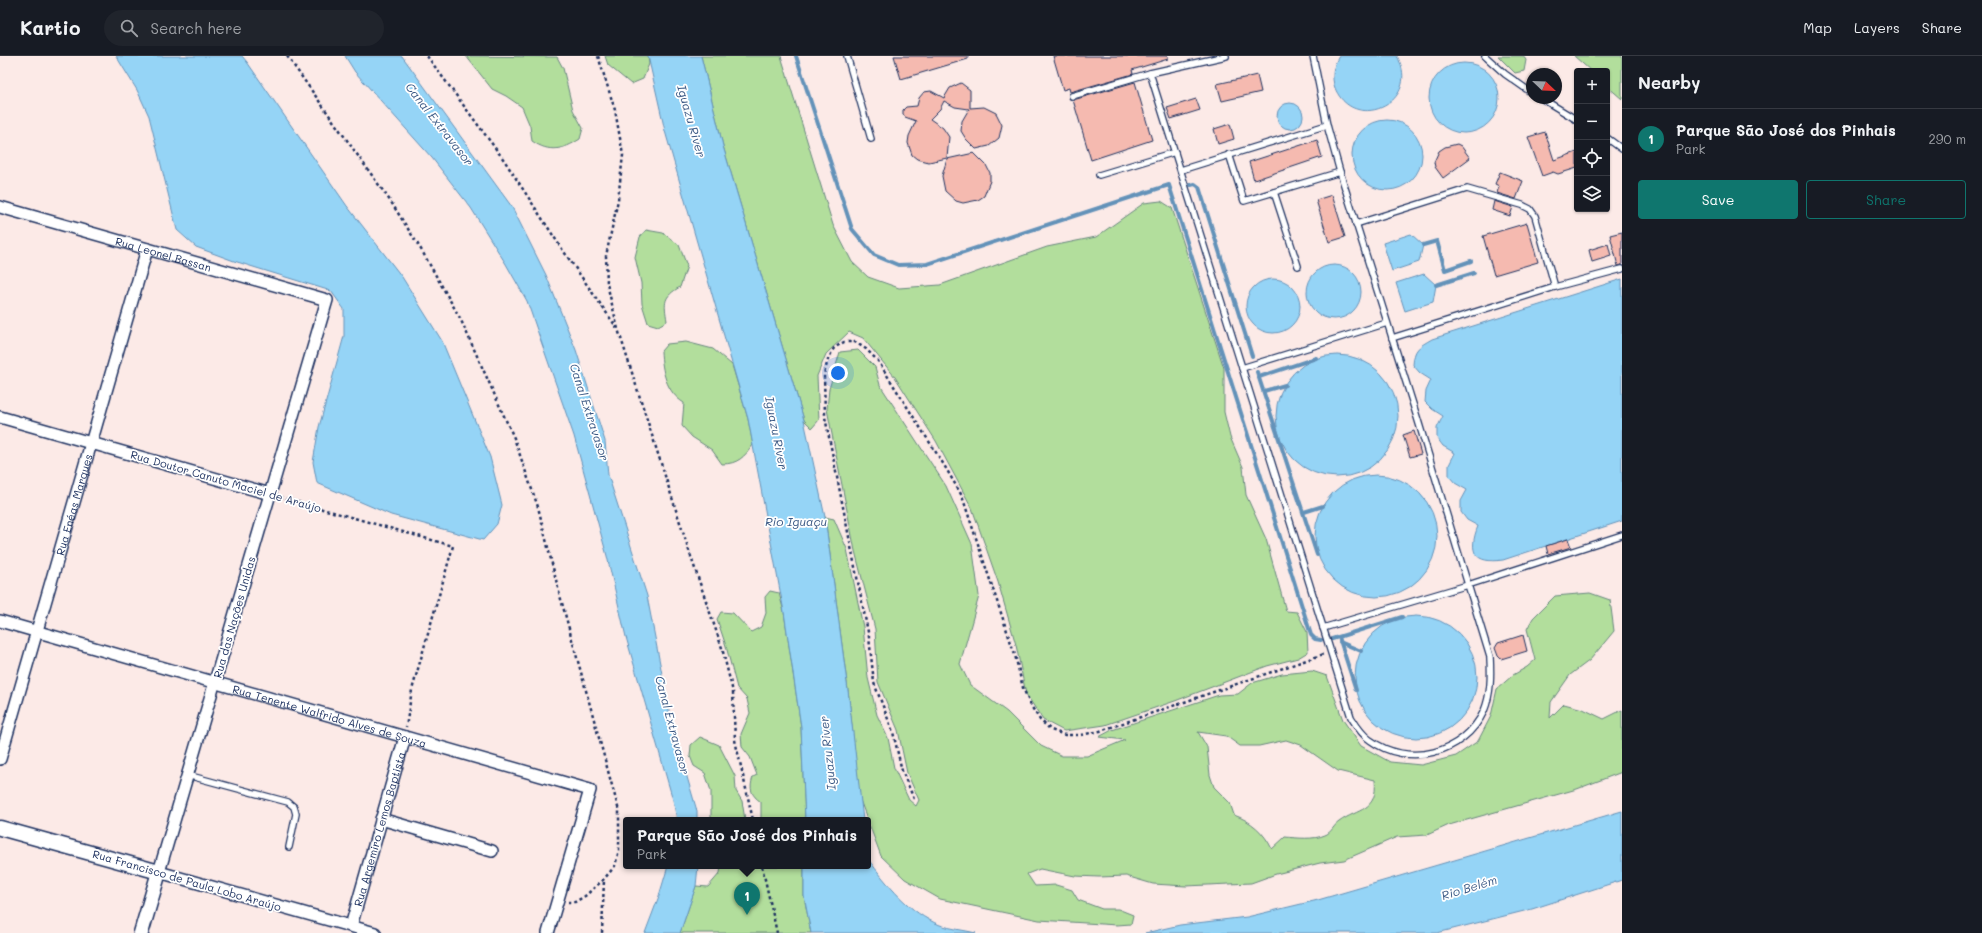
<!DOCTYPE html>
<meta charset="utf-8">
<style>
:root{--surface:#171b24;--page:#20242c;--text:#f1f3f6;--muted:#9ea1a6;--line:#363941;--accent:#0f766e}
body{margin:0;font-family:Mali,sans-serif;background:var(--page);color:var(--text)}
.controls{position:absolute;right:12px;top:12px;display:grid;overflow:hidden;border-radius:4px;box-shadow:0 1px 3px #0004}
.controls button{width:36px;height:36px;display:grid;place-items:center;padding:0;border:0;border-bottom:1px solid var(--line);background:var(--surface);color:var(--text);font:20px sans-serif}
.compass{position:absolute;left:1526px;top:12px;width:36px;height:36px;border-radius:50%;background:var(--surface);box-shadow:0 1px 3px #0004;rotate:113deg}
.you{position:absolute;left:838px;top:317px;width:14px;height:14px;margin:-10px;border:3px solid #fff;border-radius:50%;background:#1a73e8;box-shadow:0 0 0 6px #1a73e833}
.badge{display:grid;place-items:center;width:26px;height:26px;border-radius:50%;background:var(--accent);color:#fff;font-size:13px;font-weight:700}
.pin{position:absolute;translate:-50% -33px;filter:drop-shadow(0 1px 2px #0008)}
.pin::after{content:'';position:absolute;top:21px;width:14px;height:12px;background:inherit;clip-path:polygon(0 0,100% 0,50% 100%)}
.popup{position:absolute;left:623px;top:761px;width:248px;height:52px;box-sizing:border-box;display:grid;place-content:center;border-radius:4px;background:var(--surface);filter:drop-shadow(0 1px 3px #0005);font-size:13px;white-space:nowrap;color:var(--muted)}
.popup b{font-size:15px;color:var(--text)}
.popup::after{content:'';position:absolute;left:50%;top:100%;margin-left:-8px;border:8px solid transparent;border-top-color:var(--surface)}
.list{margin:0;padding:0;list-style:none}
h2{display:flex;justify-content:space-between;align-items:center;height:52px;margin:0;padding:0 16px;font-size:17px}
h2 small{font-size:13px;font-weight:400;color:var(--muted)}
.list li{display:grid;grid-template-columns:26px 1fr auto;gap:12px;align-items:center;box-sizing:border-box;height:60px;padding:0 16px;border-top:1px solid var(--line)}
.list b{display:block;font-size:15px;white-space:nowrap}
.list p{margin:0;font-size:13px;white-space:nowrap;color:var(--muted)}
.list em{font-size:13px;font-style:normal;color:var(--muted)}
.actions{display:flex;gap:8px;padding:12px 16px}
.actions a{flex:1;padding:9px 0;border:1px solid var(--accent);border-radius:4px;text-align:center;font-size:14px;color:var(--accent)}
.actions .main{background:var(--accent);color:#fff}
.icon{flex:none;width:22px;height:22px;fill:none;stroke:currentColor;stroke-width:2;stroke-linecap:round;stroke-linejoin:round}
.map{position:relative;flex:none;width:1622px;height:877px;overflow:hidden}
header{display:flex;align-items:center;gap:24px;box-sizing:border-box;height:56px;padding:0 20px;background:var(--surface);border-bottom:1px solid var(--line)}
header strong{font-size:19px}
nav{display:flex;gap:22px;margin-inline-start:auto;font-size:14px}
.search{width:280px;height:36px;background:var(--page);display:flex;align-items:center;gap:10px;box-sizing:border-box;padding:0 14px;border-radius:22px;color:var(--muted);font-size:15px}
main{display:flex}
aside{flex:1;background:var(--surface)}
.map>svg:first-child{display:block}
.green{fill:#b2de9c;stroke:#66867d;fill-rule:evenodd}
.water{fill:#95d4f6;stroke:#6492b9}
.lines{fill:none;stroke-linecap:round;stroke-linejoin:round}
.stream{stroke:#6492b9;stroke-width:4}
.building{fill:#f5bab0;stroke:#1b2f5e}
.service-casing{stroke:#1b2f5e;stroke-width:8}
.minor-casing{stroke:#1b2f5e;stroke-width:14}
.tertiary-casing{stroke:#1b2f5e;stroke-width:17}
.path{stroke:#1b2f5e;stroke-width:2.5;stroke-dasharray:3 3;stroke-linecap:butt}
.service{stroke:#fff;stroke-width:5.5}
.minor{stroke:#fff;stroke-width:11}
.tertiary{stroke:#fff;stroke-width:14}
.labels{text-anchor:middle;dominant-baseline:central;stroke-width:3.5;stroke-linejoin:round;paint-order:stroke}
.street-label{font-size:11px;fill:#1b2f5e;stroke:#fff}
.water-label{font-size:12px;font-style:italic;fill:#3a5884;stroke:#fff}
</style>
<header>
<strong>Kartio</strong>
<div class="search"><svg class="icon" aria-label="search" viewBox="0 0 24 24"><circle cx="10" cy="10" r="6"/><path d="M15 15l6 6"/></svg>Search here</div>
<nav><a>Map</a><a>Layers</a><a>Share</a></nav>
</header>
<main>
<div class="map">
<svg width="1622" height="877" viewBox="0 0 1622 877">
<rect width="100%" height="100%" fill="#fceae7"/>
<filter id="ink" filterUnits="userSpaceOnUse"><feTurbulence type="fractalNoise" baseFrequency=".025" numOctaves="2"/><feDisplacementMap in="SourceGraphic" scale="8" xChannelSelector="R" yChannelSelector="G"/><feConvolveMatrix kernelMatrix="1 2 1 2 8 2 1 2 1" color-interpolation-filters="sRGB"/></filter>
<g filter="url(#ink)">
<!-- green -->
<g class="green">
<path d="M466,0L557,1L563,12L573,54L583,72L580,83C563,94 549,97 532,85L530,70L522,51L506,40L492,33Z"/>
<polygon points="605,0 648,0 649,8 643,23 631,28 608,9"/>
<polygon points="701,0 781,0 833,169 852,206 868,221 899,232 940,229 1047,191 1096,181 1144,147 1161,145 1172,152 1224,312 1224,356 1230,381 1243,411 1246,439 1266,483 1286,555 1297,556 1307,576 1308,596 1298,602 1267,610 1175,645 1105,669 1064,675 1043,664 1026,638 1016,589 998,526 972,452 936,385 895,321 863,282 849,276 826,298 817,320 819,364 812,372 804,364 723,90"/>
<polygon points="1498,0 1523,0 1526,4 1524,15 1515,17"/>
<polygon points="1574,0 1622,0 1622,43 1607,30 1607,15 1591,15"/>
<path d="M646,174L663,177L679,189L687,210L680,231C663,241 664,246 667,265L658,270L648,267L642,248L641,227L635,201L640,181Z"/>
<path d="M686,286L713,293L732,309L748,363L753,389C744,401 738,408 722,408L712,394L692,381L682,370L684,347C666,336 662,315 661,295L667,288Z"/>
<path d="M858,294L875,311L880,329L946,430L972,488L979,540L960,608L970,629L1007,656L1041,690L1062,700H1087L1125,684L1099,681L1112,674L1219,639L1238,638L1252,627L1282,618L1312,615L1327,620L1343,664L1361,690L1390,706L1421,709L1456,700L1478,685L1491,660L1497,633L1513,619L1527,611L1535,604L1527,573L1533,562L1555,540L1590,537L1610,544L1614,575L1590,604L1570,619L1551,646L1550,662L1564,648L1583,653L1604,663L1622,654V716L1577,733L1449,769L1427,779L1397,781L1344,804L1320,807L1276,818L1251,827L1186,830L1153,828L1126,820L1099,821L1075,820L1040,813L1027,818L1035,830L1056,829L1072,834L1078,844L1102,853H1118L1133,859L1131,868L1117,869L1039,864L940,843L905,823L881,800L860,744L849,642L825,461L834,463L847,493L863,571L868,622L877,659L888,682L894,712L909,744L916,750L919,744L907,717L898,674L878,626L875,573L855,495L827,353L829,333L840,296ZM1198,676L1226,680L1240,690H1259L1286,684L1301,689L1338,715L1375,724C1378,756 1358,752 1339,766C1334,769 1331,777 1325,779C1314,784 1297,782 1285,781L1272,793C1264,776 1251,765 1234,759L1230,747L1214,731L1210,719L1207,691Z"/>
<path d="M770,535L779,537L784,556L801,671L805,764H761V746C751,739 749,733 753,721L757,719L750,701L742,691L741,678L750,657L747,643L737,632L726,590L717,563L721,556L733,557L751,576L761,571L766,557L765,541Z"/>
<polygon points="700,681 719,689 735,720 736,735 742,745 745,764 711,764 711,735 705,717 694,710 690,700 691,689"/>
<polygon points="721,810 804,810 804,840 811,877 680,877 696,830 708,831 720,817"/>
</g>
<!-- water -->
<g class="water">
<polygon points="116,0 242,0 247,6 347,150 402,221 442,285 490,401 502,449 497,468 483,484 391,459 317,427 313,406 319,371 344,280 344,253 331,235 234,205 196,191 177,174 149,60 137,34"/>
<polygon points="345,0 402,0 512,151 546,219 576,294 605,385 608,419 647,540 672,670 697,755 697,764 677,764 673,744 626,581 607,500 574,380 527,245 506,208 471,152 432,102 355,16"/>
<polygon points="648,0 701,0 723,90 804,364 825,461 849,642 863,764 805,764 801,671 784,556 748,363 665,75"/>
<path d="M1339,0H1397C1423,47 1354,78 1335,32C1331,21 1333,10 1339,0Z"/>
<circle cx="1464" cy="42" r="35"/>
<circle cx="1290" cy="60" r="13"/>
<circle cx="1387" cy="99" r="35"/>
<polygon points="1411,178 1423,189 1419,206 1392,215 1383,187"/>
<circle cx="1334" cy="236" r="27"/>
<polygon points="1424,218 1436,229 1433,246 1405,255 1396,227"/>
<path d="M1622,223V465L1503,504C1474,508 1468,496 1478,470L1467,464L1461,456V445L1467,434L1455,427L1449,420V409L1455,397L1443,390L1437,382V372L1443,360L1432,353L1425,346L1426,335L1431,324L1420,317L1413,309C1414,293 1418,291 1432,283Z"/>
<circle cx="1273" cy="250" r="27"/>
<circle cx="1337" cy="360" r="61"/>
<circle cx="1376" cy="480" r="61"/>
<circle cx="1416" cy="621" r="61"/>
<polygon points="1622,755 1622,824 1532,853 1437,877 1145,877 1180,869 1247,861 1318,844"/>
<path d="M868,803C887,828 909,857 940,869C951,873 964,874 976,877H811L804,840V810H868Z"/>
<polygon points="668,810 698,810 696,830 680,877 645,877 659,840"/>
</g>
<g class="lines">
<!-- stream -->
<g class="stream">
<polyline points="796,0 852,173 874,199 898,209 927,208 1169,129 1311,579 1315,583 1321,584"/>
<polyline points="1191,129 1195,128 1199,131 1252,300"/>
<polyline points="1423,189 1437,185 1445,214 1471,205"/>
<polyline points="1436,229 1474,217"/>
<polyline points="1257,316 1317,499"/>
<polyline points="1259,321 1316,302"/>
<polyline points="1264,335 1285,329"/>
<polyline points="1304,456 1323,450"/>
<polyline points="1339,581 1356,634"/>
<polyline points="1332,583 1402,561"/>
<polyline points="1340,586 1361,595"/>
</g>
</g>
<!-- building -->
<g class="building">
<polygon points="894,0 968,0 968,3 901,23"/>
<polygon points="1053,0 1168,0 1168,3 1132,14 1133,18 1070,36 1069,32 1063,34"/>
<polygon points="1257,19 1261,36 1222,45 1217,28"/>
<polygon points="1135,26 1152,84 1091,104 1073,44"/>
<polygon points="961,27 970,34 970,52 984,51 996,57 1002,69 999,82 989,90 976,93 966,83 961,75 962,65 969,53 955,51 944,45 940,53 930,63 943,72 949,81 947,102 929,106 917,103 912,99 908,87 909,80 916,65 905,61 903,58 903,54 906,51 917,50 919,42 924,36 931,35 944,42 950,32"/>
<polygon points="1196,43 1200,54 1171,63 1167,52"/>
<polygon points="1230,68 1234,83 1218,88 1214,73"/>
<polygon points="1545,76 1554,104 1577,96 1577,112 1558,118 1553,116 1542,120 1528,81"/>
<polygon points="1317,84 1322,101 1254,124 1249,106"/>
<polygon points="1457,88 1461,90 1470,102 1443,122 1435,111 1434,106 1439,95 1445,91"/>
<polygon points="974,97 986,109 990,117 990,125 984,140 978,144 963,147 956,145 945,135 942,120 947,103"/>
<polygon points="1500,116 1523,125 1516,143 1497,137 1499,130 1495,128"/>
<polygon points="1332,139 1345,181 1329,186 1316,144"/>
<polygon points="1494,145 1513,151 1510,160 1492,154"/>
<polygon points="1527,167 1538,206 1494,219 1483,180"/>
<polygon points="1622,176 1622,209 1618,210 1610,179"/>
<polygon points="1608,188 1611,200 1592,206 1589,194"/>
<polygon points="1414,375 1421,398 1410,401 1403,379"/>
<polygon points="1568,483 1571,491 1548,498 1546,490"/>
<polygon points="1523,579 1527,595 1501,603 1498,600 1495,592 1498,587"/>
</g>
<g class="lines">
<!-- service casing -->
<g class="service-casing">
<g id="service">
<polyline points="847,0 871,83"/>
<polyline points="1485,0 1505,18 1532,37"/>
<path d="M1150,17L1351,661C1356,669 1361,678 1370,684C1408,712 1464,698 1484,655C1491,638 1491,620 1490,601L1417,361L1340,116L1327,69L1313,0"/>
<polyline points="1072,40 1150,17 1226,0"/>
<polyline points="1541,42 1577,64"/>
<polyline points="1607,82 1622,93"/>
<polyline points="1229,98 1244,145 1340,116"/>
<polyline points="1181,114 1327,69"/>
<polyline points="1099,119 1175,96"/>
<polyline points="1274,136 1298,210"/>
<polyline points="1356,168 1467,133 1522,149 1530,153 1535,160 1555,231"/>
<polyline points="1392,282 1555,231 1622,213"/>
<polyline points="1242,312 1387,267"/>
<polyline points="1323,572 1468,529 1622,479"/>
<polyline points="187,719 288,746 294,751 296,758 289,791"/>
</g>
</g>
<!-- minor casing -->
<g class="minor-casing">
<g id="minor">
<path id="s1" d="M0,151L327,244L159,816L375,877"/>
<polyline points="0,361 270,438"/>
<path id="s2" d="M0,565L590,734L548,877"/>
<path id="s3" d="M0,703L147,193"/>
<polyline points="381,763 492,795"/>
<path id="s4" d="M351,870L405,681"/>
</g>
</g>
<!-- tertiary casing -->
<g class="tertiary-casing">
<polyline id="tertiary" points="0,772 159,816 141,877"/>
</g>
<!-- path -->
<g class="path">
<polyline points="287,0 391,146 422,195 460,262 514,382 538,451 559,536 619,755 619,794 615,810 604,823 585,840 575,846 568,846"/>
<polyline points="427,0 504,104 560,190 617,272"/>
<polyline points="598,0 615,54 623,99 618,144 606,200 607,228 618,273 692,504 722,592 733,636 735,684 753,764"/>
<polyline points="280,441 453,490 412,634 406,671"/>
<polyline points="914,743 902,715 893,676 874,627 869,581 825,361 824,318 828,304 834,292 844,286 855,286 866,293 878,305 944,409 962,440 1015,599 1023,632 1031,650 1040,664 1051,674 1065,679 1081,679 1100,675 1324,598"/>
<polyline points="762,810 777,877"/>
<polyline points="602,877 604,823"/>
</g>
<!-- service -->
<use href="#service" class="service"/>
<!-- minor -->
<use href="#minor" class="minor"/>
<!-- tertiary -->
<use href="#tertiary" class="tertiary"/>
</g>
</g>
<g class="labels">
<!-- street labels -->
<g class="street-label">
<text stroke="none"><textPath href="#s1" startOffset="170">Rua Leonel Bassan</textPath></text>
<text transform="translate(226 425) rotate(16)">Rua Doutor Canuto Maciel de Araújo</text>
<text stroke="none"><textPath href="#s3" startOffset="265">Rua Enéas Marques</textPath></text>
<text transform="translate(234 561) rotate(-74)">Rua das Nações Unidas</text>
<text stroke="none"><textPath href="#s2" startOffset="343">Rua Tenente Walfrido Alves de Souza</textPath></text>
<text stroke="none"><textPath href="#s4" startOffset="101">Rua Argemiro Lemos Baptista</textPath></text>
<text transform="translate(187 824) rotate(16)">Rua Francisco de Paula Lobo Araújo</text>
</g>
<!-- water labels -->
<g class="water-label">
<text transform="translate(692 65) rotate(74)">Iguazu River</text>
<text transform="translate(440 68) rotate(52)">Canal Extravasor</text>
<text transform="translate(590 356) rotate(72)">Canal Extravasor</text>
<text transform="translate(777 377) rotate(79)">Iguazu River</text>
<text x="796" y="465">Rio Iguaçu</text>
<text transform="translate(673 669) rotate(75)">Canal Extravasor</text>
<text transform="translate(827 697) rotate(-96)">Iguazu River</text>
<text transform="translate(1469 831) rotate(-17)">Rio Belém</text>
</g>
</g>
</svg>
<div class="controls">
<button>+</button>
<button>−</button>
<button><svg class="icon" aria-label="locate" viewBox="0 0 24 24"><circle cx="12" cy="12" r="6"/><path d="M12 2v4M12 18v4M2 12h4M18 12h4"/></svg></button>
<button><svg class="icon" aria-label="layers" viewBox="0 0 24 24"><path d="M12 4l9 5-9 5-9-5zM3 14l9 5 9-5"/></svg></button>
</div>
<svg class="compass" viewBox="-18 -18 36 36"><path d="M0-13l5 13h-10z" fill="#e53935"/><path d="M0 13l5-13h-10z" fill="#9ea1a6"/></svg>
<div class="you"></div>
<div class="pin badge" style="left:747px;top:859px">1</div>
<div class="popup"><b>Parque São José dos Pinhais</b>Park</div>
</div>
<aside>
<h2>Nearby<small></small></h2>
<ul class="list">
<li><span class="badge">1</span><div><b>Parque São José dos Pinhais</b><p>Park</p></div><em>290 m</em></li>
</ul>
<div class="actions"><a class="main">Save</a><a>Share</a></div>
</aside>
</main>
